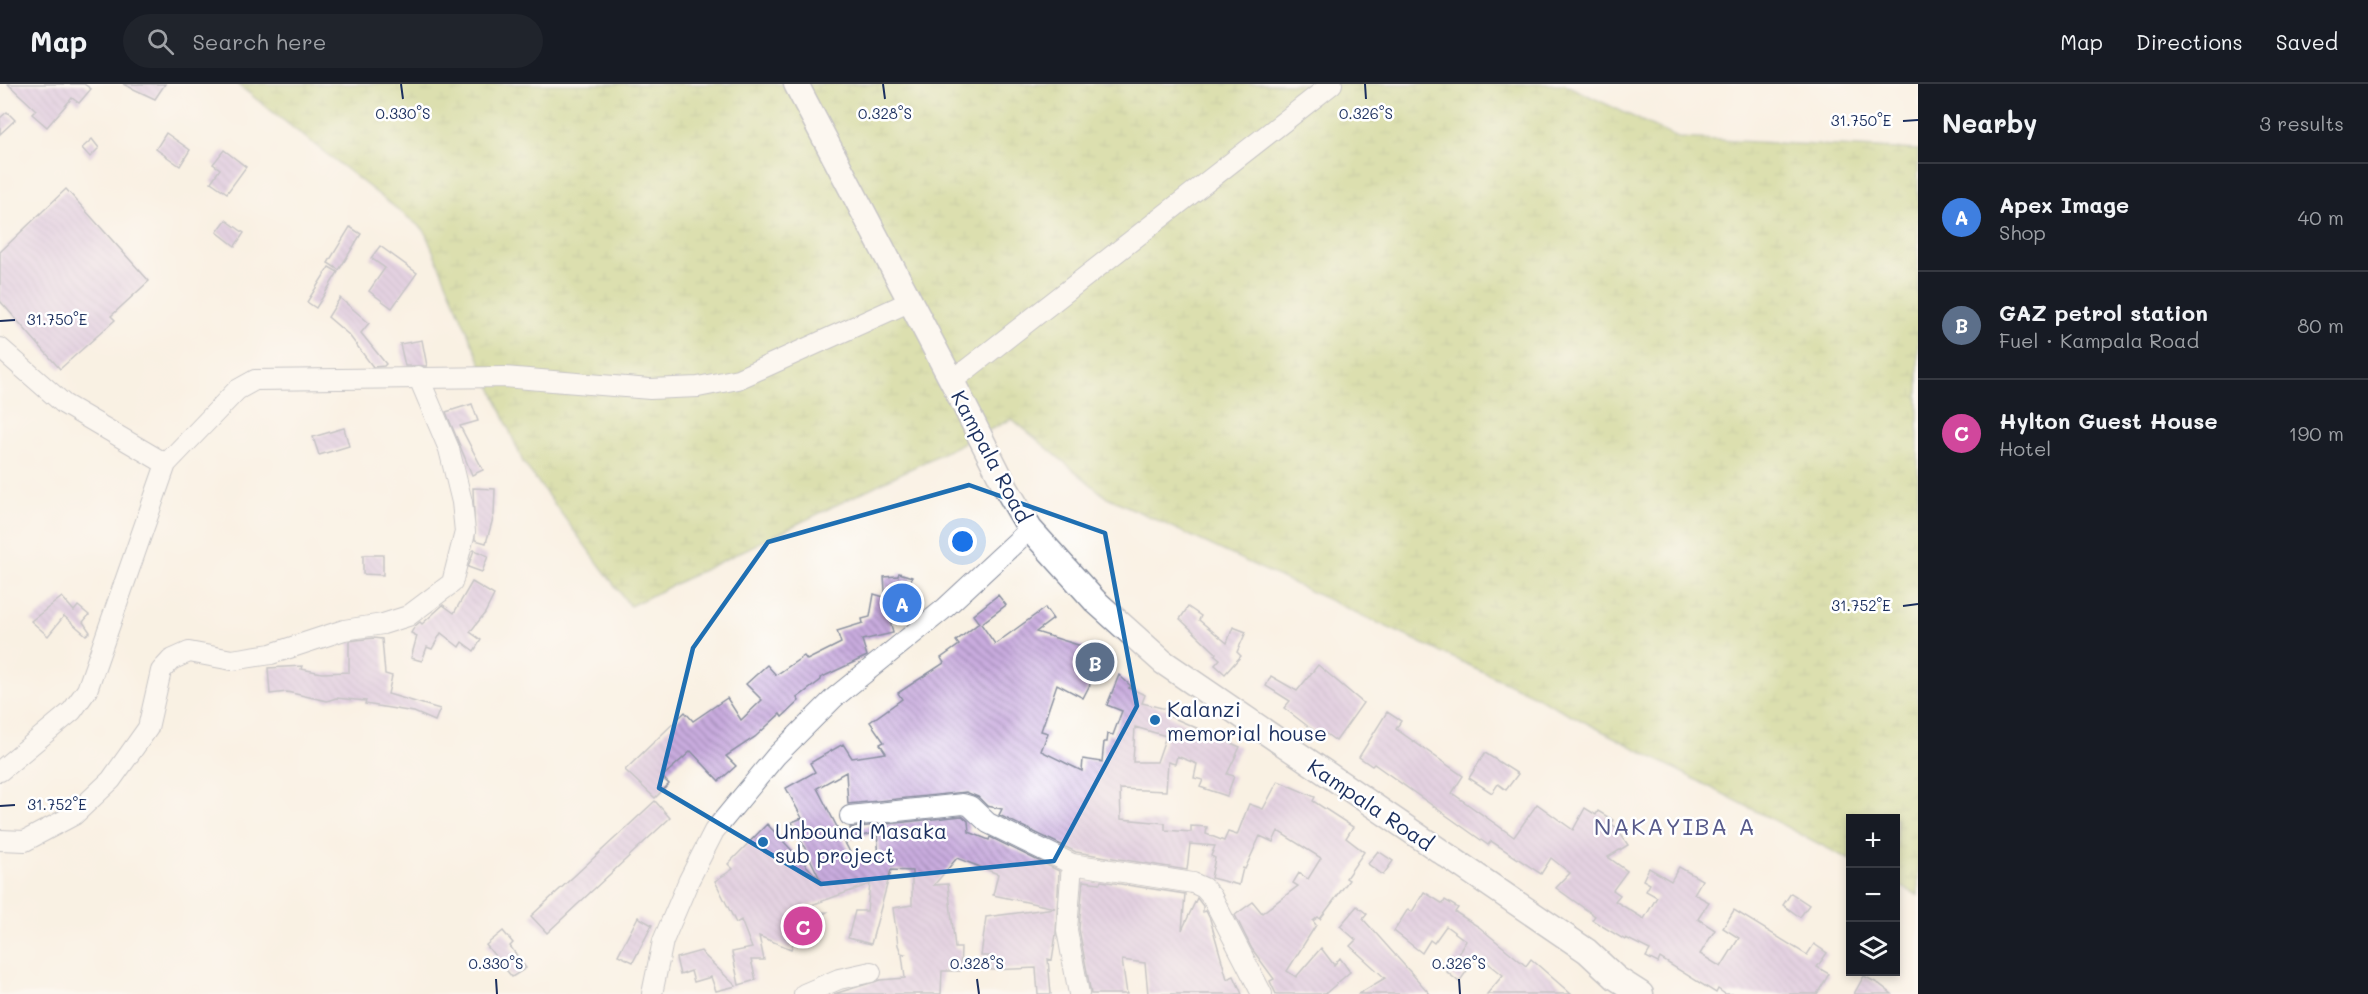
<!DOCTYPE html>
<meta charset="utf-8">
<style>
:root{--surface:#171b24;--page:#20242c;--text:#f1f3f6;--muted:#9ea1a6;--line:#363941;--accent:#1f6fb2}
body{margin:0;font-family:Mali,sans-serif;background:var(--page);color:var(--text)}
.controls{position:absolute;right:18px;bottom:18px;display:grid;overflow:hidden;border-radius:0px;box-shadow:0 3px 9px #0003}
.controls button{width:54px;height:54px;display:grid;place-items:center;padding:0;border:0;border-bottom:2px solid var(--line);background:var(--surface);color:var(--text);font:30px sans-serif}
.you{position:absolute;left:963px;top:458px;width:21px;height:21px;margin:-15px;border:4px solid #fff;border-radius:50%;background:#1a73e8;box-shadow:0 0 0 9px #1a73e833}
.badge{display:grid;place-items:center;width:39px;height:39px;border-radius:50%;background:var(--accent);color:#fff;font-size:20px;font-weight:700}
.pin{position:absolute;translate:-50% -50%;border:3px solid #fff;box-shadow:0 2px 6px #0006}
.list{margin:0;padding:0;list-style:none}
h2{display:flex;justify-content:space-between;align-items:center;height:78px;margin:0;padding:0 24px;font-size:26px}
h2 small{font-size:20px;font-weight:400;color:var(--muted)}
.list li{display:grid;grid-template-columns:39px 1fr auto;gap:18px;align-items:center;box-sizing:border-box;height:108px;padding:0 24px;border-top:2px solid var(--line)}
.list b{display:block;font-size:22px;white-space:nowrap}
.list p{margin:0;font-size:20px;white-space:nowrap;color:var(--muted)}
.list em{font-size:20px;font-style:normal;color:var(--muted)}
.icon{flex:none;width:33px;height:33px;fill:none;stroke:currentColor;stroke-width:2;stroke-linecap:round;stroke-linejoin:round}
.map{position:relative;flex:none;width:1918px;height:910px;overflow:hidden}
header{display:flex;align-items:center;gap:36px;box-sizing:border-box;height:84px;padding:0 30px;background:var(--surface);border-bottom:2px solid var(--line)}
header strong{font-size:28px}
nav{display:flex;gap:33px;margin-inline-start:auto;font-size:21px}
.search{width:420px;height:54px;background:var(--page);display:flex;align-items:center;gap:15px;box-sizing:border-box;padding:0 21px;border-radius:33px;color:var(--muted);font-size:22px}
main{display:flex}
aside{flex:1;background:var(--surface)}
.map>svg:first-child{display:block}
.wetland{fill:url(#wetland-marsh);stroke:#6a7d66;stroke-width:1.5}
.building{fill:url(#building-back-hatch);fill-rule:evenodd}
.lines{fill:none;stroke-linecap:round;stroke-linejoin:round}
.minor-casing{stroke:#8a90a0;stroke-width:22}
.major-casing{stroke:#8a90a0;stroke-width:27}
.minor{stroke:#fff;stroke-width:20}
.major{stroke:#fff;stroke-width:24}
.marked{fill:none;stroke:#1f6fb2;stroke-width:4.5;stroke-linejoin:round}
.ticks{fill:none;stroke:#1b2f5e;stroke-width:2}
.poi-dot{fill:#1f6fb2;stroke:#fff;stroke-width:2}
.labels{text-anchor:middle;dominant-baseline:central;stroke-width:5;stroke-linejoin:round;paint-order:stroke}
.street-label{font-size:21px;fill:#1b2f5e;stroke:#fff}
.poi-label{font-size:21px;fill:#1b2f5e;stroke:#fff;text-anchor:start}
.quarter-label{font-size:24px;letter-spacing:1.5px;fill:#585b8b;stroke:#fff}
.ticks-label{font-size:15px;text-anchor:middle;fill:#1b2f5e;stroke:#fff;stroke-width:5;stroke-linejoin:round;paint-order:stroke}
</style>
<header>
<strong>Map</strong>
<div class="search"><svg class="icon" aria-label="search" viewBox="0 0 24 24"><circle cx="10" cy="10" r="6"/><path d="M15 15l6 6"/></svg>Search here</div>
<nav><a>Map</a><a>Directions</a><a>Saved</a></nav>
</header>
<main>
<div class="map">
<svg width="1918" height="910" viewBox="0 0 1918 910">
<defs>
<pattern id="wetland-marsh" width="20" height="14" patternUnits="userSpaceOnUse" patternTransform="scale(1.5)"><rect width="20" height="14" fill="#b8cb6f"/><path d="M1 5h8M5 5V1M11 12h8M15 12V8" fill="none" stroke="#95a55e"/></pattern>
<pattern id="building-back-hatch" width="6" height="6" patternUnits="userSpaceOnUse" patternTransform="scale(1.5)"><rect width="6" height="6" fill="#c9acde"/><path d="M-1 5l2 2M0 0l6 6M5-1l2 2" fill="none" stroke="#a28cb7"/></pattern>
</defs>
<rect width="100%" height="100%" fill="#fff"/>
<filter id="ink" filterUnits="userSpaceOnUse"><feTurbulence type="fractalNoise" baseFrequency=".0167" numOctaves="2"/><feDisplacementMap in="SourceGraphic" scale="12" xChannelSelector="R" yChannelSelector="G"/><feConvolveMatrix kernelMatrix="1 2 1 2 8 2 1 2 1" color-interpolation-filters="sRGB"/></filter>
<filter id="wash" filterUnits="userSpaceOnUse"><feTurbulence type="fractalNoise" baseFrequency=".008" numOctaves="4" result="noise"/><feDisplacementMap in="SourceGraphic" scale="24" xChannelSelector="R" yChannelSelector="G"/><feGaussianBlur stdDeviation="1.35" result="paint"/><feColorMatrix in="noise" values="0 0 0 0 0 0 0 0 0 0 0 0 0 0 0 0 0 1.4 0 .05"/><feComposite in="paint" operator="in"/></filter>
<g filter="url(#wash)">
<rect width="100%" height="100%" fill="#f9f1e3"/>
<!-- wetland -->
<polygon class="wetland" points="237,0 1564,0 1678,54 1918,66 1918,811 1896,800 1896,734 1850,734 1850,776 1531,610 1105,412 1012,335 630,522 523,378 424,146"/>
<g id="blocks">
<!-- building -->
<g class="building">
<polygon points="8,0 84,0 91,5 79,19 72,14 47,43 32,30 36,26"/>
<polygon points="123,0 165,0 155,15"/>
<polygon points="7,28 15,36 0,50 0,34"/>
<polygon points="166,49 190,66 180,82 156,65"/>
<polygon points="92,55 99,64 90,73 82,64"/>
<polygon points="224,66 246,83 227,109 211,98 220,85 213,80"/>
<polygon points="66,105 149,197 111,232 115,236 60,285 0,217 0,168"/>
<polygon points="226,136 244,149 235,162 217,148"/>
<polygon points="350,143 361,150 339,186 328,179"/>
<polygon points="380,162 417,189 392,224 369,207 385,184 371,174"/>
<polygon points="329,183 338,188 316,224 307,218"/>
<polygon points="340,214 369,239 361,249 386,280 384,282 373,283 349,251 328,233"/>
<polygon points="422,256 427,282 405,282 400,260"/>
<polygon points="472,320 478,337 460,342 483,386 472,391 446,328"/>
<polygon points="344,344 349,362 319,371 313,353"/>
<polygon points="473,404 495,405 494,431 486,459 475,456"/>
<polygon points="474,466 488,472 482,488 468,483"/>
<polygon points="363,471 383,471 383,491 363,490"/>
<polygon points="899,489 912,493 903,525 886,521 893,549 862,556 867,572 820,594 821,596 797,614 799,617 782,633 780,630 755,653 726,672 736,682 719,697 691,667 662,693 669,700 655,714 625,686 685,628 693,637 727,614 741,636 762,616 746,600 767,581 776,591 804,572 807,576 841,559 837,547 863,539 862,535 870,533 874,510 884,513 886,519 884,493 898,492"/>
<polygon points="472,498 494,511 485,529 470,548 481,556 474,567 462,558 459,563 441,549 432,565 427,563 422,577 411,574 417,552 411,549 415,542 420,538 422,540 443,521 454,529"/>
<path d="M998,511L1006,521L981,540L995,560L1045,524L1053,535L1036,548L1091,565L1108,581L1098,592L1096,589L1083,614L1057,600L1041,647L1048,649L1041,667L1082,687L1083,675L1102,678L1104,658H1107L1108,650L1113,651L1122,627L1107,621L1119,591L1131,602L1129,604L1145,611L1142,619L1170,626L1169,632L1240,663L1227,690L1234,692L1227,712L1200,703L1203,696L1194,694L1197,680L1177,672L1175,680L1168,678L1166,707L1120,705L1121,735L1165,739V746L1191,748V742L1207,743L1206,750L1224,757L1228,748L1237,751L1249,720L1263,725L1278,697L1315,713L1313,717L1353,743L1346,754L1364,768L1346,794L1349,796L1320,835L1318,833L1313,837L1316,841L1287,887L1296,893L1321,864L1334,881L1340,874L1350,888L1325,910H1276L1270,897L1274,895L1252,865L1235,831L1253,818L1262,829L1298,802L1293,799L1299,789L1308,795L1321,774L1278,747L1273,758L1260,752L1245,785L1243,784L1239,801L1211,794L1215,774L1211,772L1215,762L1190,760L1187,786L1076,768L999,731L1002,725L987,722L978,713L966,708L848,720L846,688L817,704L854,776L879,774L877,748L851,755L850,744L962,732L968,737L969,748L989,756L990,753L1059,787L1056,850L1052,876L1048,875L1051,910H1038L1036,884L991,886V872H981L986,833L1055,824L993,811L998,790L957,774L934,801L948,800L955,864H961L960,887H942L941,910H834L880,896L905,894L902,871L905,870L901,869L898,861L893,824L912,821V787L891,786L871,860L848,854L855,827H867L870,800L789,829L827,828L798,846L791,865L759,852L764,876H751L756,896L739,901L732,868L752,864L741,836L736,839L715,797L733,785L728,780L767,740L821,797L792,738L802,734L786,704L815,688L810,679L843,660L852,674L886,669L880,660L884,658L870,638L902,615L898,609L944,579L941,574L959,561L956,557L979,539L973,531ZM1135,643L1166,652L1157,678H1133Z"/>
<polygon points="62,513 74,527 78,522 89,531 83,538 90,548 86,551 64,532 48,552 31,537"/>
<polygon points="1188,523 1201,532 1199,536 1227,559 1233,543 1246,548 1237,568 1241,572 1225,590 1215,581 1220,575 1215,571 1216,569 1180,535"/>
<polygon points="373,554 382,555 385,590 392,592 388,610 440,625 435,637 414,628 365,620 366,617 336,614 327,617 287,608 270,610 268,584 302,582 301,585 322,589 349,588 349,557"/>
<polygon points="1318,581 1363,619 1336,657 1321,646 1318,650 1284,624 1290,617 1266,602 1271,592 1297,607"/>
<polygon points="1387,628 1401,637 1396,645 1463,692 1452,709 1514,753 1537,720 1573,746 1585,724 1596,731 1598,727 1613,736 1611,740 1616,743 1628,761 1608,773 1627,787 1613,806 1620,811 1615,817 1644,835 1657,813 1646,807 1650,800 1643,796 1649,784 1671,797 1679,783 1702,796 1694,810 1709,818 1698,835 1715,846 1700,870 1721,883 1739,854 1723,844 1734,826 1807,871 1814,860 1827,869 1817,883 1829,890 1817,910 1725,910 1718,905 1716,909 1660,874 1658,879 1646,873 1650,866 1626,854 1625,856 1592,836 1595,832 1556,804 1570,789 1551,774 1541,790 1491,757 1488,761 1374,680 1372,682 1359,673"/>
<polygon points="1485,669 1518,690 1506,706 1498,700 1492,709 1469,694"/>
<polygon points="655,717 670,734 547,849 531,832"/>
<polygon points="1378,767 1393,777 1383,791 1368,780"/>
<polygon points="1083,797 1100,799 1101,797 1185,810 1182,846 1197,814 1203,822 1203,828 1206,827 1210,835 1227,895 1234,892 1242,910 1148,910 1145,879 1122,876 1127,910 1091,910 1079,845"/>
<polygon points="1424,808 1443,820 1445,816 1458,824 1455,828 1479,843 1526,882 1531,875 1571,910 1487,910 1503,891 1478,871 1459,898 1447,888 1466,857 1446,842 1434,859 1430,856 1422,869 1394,847 1408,825 1412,828"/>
<polygon points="1791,809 1809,821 1800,833 1783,821"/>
<polygon points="1357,822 1367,830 1363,835 1430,910 1358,910 1385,894 1350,862 1356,856 1340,842"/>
<polygon points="638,833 652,841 633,878 618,871"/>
<polygon points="503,847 513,859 510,862 526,884 512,893 486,861"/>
<polygon points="701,867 704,871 736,902 716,907 711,893 694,898 691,887 680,891 676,874"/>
<polygon points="1864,892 1879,900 1892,910 1854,910"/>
</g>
</g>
</g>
<g filter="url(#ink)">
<use href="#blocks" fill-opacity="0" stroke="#8a90a0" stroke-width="1.5"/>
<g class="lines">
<!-- minor casing -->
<g class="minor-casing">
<g id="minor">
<polyline points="0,264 64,320 166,380"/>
<polyline points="952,297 1332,0"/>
<polyline points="0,687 72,627 87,606 166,380 237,306 255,296 504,293 650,305 698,303 738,295 909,218"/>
<polyline points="850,732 963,720 970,722 988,739 1072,780 1193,799 1204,804 1212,813 1262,910"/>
<polyline points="0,756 25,757 74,731 111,696 148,644 161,587 171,576 189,568 232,576 271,570 344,546 383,540 408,532 452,499 465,448 462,418 449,365 418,292"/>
<polyline points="1072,780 1067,846 1079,910"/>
<polyline points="652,910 663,857 689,796 714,747 776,672 834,614 944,525 1030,445"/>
<polyline points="804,910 839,895 871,888"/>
</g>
</g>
<!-- major casing -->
<g class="major-casing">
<polyline id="major" points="796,0 952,297 1006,404 1030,445 1095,517 1163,578 1587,867 1616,894 1641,910"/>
</g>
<!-- minor -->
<use href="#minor" class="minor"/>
<!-- major -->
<use href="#major" class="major"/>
</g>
</g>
<!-- marked area -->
<path d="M0 0H1918V910H0ZM969,401L1105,449L1137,622L1054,777L821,800L659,704L693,564L768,458Z" fill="#f9f1e3" fill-opacity=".55" fill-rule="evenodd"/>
<path class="marked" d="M969,401L1105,449L1137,622L1054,777L821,800L659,704L693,564L768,458Z"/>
<!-- ticks -->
<path class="ticks" d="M401,0L403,15M883,0L885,15M1365,0L1366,15M1903,37L1918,36M0,237L15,236M1903,522L1918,520M0,722L15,721M496,895L497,910M977,895L979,910M1459,895L1460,910"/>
<!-- markers -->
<g class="poi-dot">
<circle cx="1155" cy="636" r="6"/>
<circle cx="763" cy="758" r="6"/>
</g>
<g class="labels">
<!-- street labels -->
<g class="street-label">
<text transform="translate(992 372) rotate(62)">Kampala Road</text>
<text transform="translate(1371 720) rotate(34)">Kampala Road</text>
</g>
<!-- poi labels -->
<g class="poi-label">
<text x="1167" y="624">Kalanzi<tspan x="1167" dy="24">memorial house</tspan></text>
<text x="775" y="746">Unbound Masaka<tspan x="775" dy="24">sub project</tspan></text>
</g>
<!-- quarter labels -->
<g class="quarter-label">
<text x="1675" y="741">NAKAYIBA A</text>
</g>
</g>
<g class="ticks-label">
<text x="403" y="35">0.330°S</text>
<text x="885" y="35">0.328°S</text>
<text x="1366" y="35">0.326°S</text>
<text x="1861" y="42">31.750°E</text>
<text x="57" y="241">31.750°E</text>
<text x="1861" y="527">31.752°E</text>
<text x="57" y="726">31.752°E</text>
<text x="496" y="885">0.330°S</text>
<text x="977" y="885">0.328°S</text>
<text x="1459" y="885">0.326°S</text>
</g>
</svg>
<div class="controls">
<button>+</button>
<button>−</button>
<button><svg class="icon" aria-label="layers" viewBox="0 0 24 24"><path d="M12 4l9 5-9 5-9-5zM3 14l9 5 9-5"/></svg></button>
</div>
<div class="you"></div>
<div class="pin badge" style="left:902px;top:519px;background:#3f7fe0">A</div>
<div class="pin badge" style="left:1095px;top:578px;background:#5c6f8a">B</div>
<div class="pin badge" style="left:803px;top:842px;background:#d1479c">C</div>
</div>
<aside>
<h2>Nearby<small>3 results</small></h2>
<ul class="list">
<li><span class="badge" style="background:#3f7fe0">A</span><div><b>Apex Image</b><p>Shop</p></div><em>40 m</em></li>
<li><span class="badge" style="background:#5c6f8a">B</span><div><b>GAZ petrol station</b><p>Fuel · Kampala Road</p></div><em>80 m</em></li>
<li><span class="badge" style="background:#d1479c">C</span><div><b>Hylton Guest House</b><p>Hotel</p></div><em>190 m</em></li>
</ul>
</aside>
</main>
